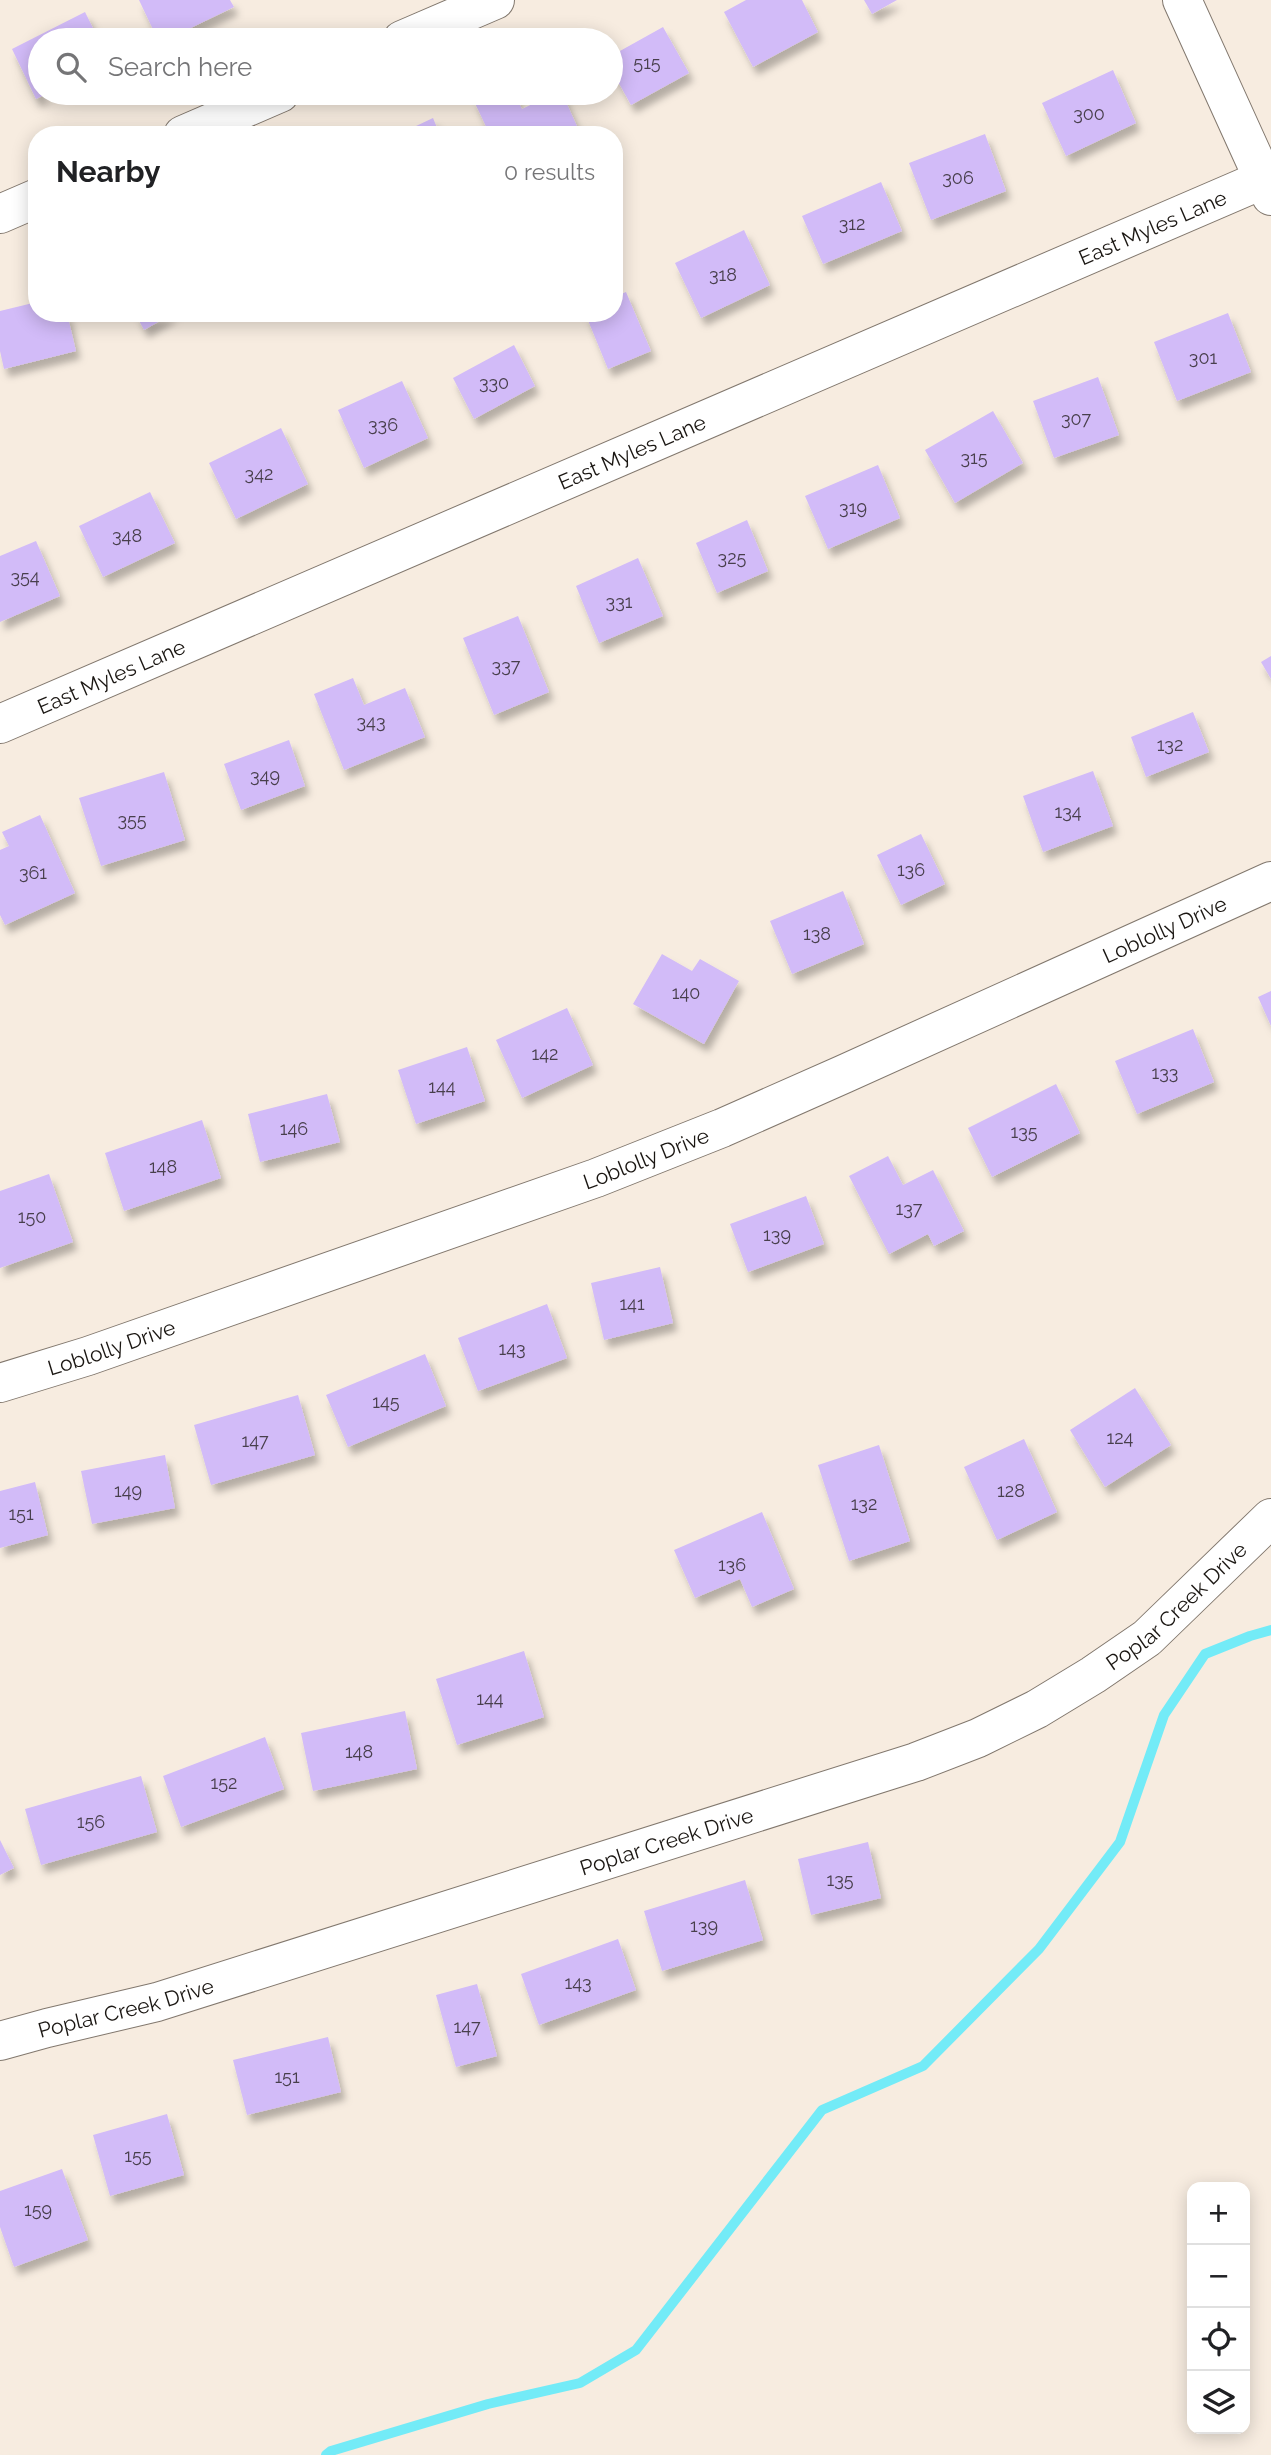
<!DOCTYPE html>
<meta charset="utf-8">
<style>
:root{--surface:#fff;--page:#f2f2f2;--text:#202124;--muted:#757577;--line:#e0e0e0}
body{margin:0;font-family:Raleway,sans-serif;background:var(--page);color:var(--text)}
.controls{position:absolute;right:21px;bottom:21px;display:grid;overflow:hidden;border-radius:14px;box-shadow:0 4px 18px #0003}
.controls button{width:63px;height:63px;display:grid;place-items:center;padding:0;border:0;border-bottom:2px solid var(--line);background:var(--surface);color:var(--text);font:35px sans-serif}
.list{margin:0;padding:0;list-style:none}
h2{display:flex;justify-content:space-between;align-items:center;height:91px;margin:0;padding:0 28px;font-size:30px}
h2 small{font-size:23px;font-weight:400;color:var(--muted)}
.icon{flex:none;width:38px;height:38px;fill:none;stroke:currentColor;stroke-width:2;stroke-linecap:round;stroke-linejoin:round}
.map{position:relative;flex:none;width:1271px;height:2455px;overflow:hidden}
.search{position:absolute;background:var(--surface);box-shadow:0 4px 18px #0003;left:28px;top:28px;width:595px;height:77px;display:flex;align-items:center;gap:18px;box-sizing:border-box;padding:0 24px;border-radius:38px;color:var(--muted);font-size:26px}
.panel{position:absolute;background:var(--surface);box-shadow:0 4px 18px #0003;left:28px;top:126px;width:595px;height:196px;border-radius:28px}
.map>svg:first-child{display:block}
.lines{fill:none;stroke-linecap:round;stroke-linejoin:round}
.stream{stroke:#73ebf7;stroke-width:10}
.building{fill:#d2bbf8;filter:url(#shadow)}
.minor-casing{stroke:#82786e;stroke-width:40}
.minor{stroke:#fff;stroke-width:38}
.labels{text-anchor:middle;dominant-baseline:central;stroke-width:6;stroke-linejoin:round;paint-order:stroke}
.number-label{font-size:18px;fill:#483f4c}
.street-label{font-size:21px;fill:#1a1612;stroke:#fffaf5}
</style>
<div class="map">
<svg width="1271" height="2455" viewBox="0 0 1271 2455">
<defs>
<filter id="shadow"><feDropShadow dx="4.5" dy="8" stdDeviation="3.5" flood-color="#0004"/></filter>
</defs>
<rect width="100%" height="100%" fill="#f7ece0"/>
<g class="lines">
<!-- stream -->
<polyline class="stream" points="326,2455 331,2451 488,2404 580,2383 636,2350 822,2110 923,2066 1039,1949 1120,1842 1164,1715 1205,1654 1250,1636 1271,1630"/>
</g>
<!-- building -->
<g class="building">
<polygon points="139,0 230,0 234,7 166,40 158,40"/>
<polygon points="746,0 802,0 818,32 753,67 724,12"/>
<polygon points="864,0 897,0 872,14"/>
<polygon points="85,12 99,40 40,40 40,93 49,93 36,99 12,49"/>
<polygon points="663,27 689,73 631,105 611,69 611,56"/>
<polygon points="1113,70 1136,123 1066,156 1042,103"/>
<polygon points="487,93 514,93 522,109 555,93 562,93 581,135 490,135 473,99"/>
<polygon points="433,118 440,135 397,135"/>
<polygon points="985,134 1006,191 931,220 909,163"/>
<polygon points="881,182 902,231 823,264 802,216"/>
<polygon points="744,230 770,285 701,318 675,263"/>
<polygon points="626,292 651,351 608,369 585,313 614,313 614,297"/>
<polygon points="37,302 37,313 67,313 76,351 4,369 0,351 0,311"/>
<polygon points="135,313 174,313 144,330"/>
<polygon points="1228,313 1251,372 1177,401 1154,342"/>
<polygon points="514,345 535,386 474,419 453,378"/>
<polygon points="1098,377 1119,435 1054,458 1033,401"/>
<polygon points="402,381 428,438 364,468 338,410"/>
<polygon points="993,411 1023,463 955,503 925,450"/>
<polygon points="281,428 308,484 236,519 209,463"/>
<polygon points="878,465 900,518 828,549 805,496"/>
<polygon points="150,492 175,543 103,577 79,526"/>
<polygon points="747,520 768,571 717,593 696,543"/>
<polygon points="36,541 60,596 0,622 0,556"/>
<polygon points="638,558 663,616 599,643 576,586"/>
<polygon points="518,616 549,692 494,715 463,638"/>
<polygon points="1271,656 1271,679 1261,662"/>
<polygon points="353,678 364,705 405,688 425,737 344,770 314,694"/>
<polygon points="1193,712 1209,752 1146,777 1131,737"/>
<polygon points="289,740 305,786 241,810 224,764"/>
<polygon points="1093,771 1113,826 1043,852 1023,796"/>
<polygon points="164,772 185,840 101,866 79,798"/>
<polygon points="40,815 75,893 5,925 0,915 0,850 9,846 2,832"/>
<polygon points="921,834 945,884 901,905 877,855"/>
<polygon points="843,891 864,944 792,974 770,921"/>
<polygon points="662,954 692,971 700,959 739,981 704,1044 633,1004"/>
<polygon points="1271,991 1271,1026 1258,997"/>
<polygon points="567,1008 593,1065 522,1098 496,1040"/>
<polygon points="1193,1029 1214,1082 1137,1114 1115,1061"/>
<polygon points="467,1047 485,1101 416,1124 398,1070"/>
<polygon points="1056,1084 1080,1133 992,1177 968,1128"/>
<polygon points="327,1094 340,1142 260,1162 248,1114"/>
<polygon points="202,1120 221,1178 124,1211 105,1153"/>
<polygon points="888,1156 903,1185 933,1170 964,1231 934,1246 928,1234 889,1254 849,1176"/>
<polygon points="49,1174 73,1242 0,1268 0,1191"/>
<polygon points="806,1196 824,1244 748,1272 730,1224"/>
<polygon points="660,1267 673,1323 604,1340 591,1283"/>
<polygon points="547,1304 567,1358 478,1391 458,1338"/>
<polygon points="425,1354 446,1406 348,1447 326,1395"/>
<polygon points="1135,1388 1171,1445 1105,1487 1070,1430"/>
<polygon points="298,1395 315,1455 211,1485 194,1425"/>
<polygon points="1024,1439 1057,1512 997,1540 964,1467"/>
<polygon points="879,1445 910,1541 849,1561 818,1465"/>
<polygon points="165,1455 175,1508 92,1524 81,1471"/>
<polygon points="35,1482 48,1535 0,1548 0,1491"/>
<polygon points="762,1512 794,1589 752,1607 740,1579 695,1598 674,1550"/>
<polygon points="524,1651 544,1717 457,1745 436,1679"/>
<polygon points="405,1711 417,1769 313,1791 301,1733"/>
<polygon points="265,1737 284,1789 181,1827 163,1776"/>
<polygon points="141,1776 157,1832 41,1865 25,1809"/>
<polygon points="0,1840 14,1868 0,1875"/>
<polygon points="868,1842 881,1898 811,1915 798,1859"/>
<polygon points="745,1880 763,1940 662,1971 644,1911"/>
<polygon points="618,1939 636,1990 539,2025 521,1974"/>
<polygon points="477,1984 497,2056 456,2067 436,1995"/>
<polygon points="328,2037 341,2092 247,2115 233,2060"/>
<polygon points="167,2114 184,2175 110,2196 93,2135"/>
<polygon points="62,2169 88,2240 14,2267 0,2227 0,2191"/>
</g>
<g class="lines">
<!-- minor casing -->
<g class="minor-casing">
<g id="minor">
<polyline points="1182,0 1271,196"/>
<polyline points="402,40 495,0"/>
<polyline points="183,135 280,93"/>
<polyline points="0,214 37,198"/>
<path id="s1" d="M0,724L1271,176"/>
<path id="s2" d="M0,1383L88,1356L596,1178L722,1128L844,1074L1271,881"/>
<path id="s3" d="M0,2041L47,2028L157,2002L916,1762L978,1738L1037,1709L1093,1675L1147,1638L1271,1518"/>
</g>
</g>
<!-- minor -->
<use href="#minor" class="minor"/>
</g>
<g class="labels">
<!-- number labels -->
<g class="number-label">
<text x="647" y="62">515</text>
<text x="1089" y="113">300</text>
<text x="958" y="177">306</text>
<text x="852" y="223">312</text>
<text x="723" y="274">318</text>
<text x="1203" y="357">301</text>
<text x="494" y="382">330</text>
<text x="1076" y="418">307</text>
<text x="383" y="424">336</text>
<text x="974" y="457">315</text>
<text x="259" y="473">342</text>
<text x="853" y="507">319</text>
<text x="127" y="535">348</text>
<text x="732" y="557">325</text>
<text x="25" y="576">354</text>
<text x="619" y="601">331</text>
<text x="506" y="665">337</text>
<text x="371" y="721">343</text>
<text x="1170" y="744">132</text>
<text x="265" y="775">349</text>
<text x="1068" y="811">134</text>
<text x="132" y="819">355</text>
<text x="911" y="869">136</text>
<text x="33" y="872">361</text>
<text x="817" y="933">138</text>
<text x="686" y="992">140</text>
<text x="545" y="1053">142</text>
<text x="1165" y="1072">133</text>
<text x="442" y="1086">144</text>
<text x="294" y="1128">146</text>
<text x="1024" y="1131">135</text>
<text x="163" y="1166">148</text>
<text x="909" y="1208">137</text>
<text x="32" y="1216">150</text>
<text x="777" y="1234">139</text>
<text x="632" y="1303">141</text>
<text x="512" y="1348">143</text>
<text x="386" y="1401">145</text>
<text x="1120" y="1437">124</text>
<text x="255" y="1440">147</text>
<text x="128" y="1490">149</text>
<text x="1011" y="1490">128</text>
<text x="864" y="1503">132</text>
<text x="21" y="1513">151</text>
<text x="732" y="1564">136</text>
<text x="490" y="1698">144</text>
<text x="359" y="1751">148</text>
<text x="224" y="1782">152</text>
<text x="91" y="1821">156</text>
<text x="840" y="1879">135</text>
<text x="704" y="1925">139</text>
<text x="578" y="1982">143</text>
<text x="467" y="2026">147</text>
<text x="287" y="2076">151</text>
<text x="138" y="2155">155</text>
<text x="38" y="2209">159</text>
</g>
<!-- street labels -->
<g class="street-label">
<text stroke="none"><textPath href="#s1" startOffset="1255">East Myles Lane</textPath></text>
<text stroke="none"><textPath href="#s1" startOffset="688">East Myles Lane</textPath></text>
<text stroke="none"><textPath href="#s1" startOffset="121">East Myles Lane</textPath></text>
<text stroke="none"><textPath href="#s2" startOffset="1251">Loblolly Drive</textPath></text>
<text stroke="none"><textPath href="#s2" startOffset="684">Loblolly Drive</textPath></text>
<text stroke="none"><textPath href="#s2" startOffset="117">Loblolly Drive</textPath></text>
<text stroke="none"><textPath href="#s3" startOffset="1264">Poplar Creek Drive</textPath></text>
<text stroke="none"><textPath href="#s3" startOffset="696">Poplar Creek Drive</textPath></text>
<text stroke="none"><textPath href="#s3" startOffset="130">Poplar Creek Drive</textPath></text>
</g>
</g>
</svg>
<div class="controls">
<button>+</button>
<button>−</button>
<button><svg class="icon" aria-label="locate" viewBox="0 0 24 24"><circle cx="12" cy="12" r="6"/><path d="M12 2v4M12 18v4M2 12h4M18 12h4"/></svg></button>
<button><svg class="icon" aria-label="layers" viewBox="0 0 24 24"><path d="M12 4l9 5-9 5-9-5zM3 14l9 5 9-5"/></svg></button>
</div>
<div class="search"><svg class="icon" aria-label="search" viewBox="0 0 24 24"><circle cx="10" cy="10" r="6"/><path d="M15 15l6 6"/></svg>Search here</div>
<section class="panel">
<h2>Nearby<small>0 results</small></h2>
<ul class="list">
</ul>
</section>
</div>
